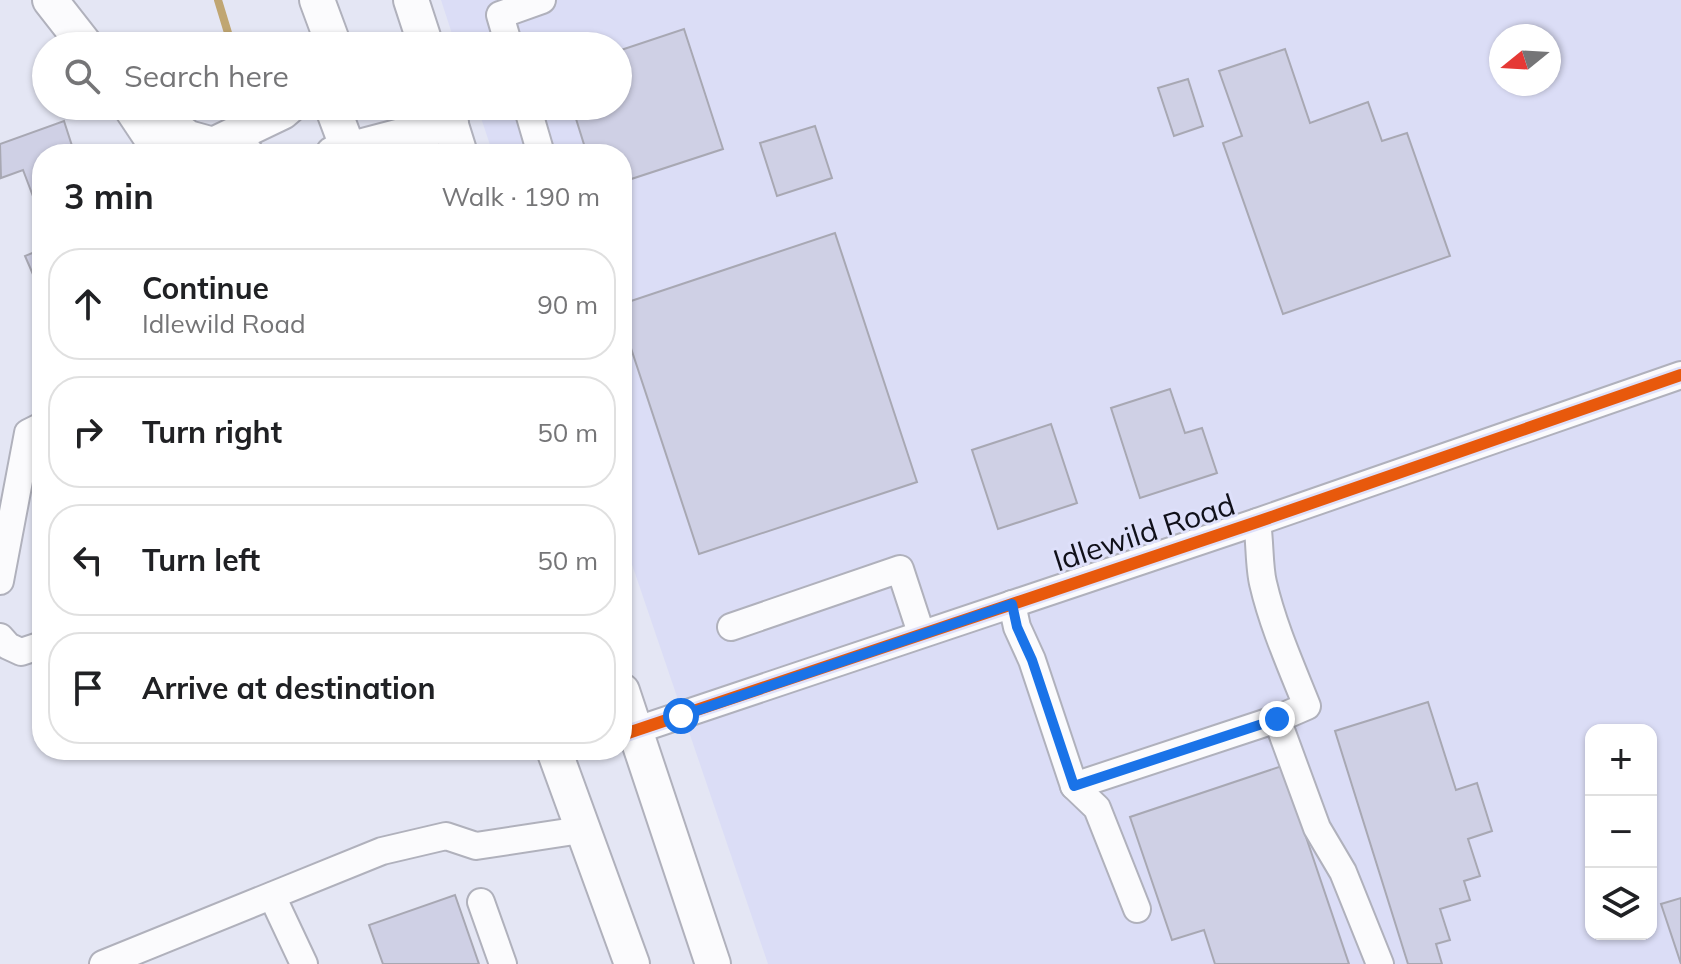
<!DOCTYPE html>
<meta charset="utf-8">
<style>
:root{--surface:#fff;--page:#f6f6f6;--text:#202124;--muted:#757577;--line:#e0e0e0}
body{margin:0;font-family:Mulish,sans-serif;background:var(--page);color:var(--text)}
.controls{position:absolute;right:24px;bottom:24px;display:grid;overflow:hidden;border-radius:16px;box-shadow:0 2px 6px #0004}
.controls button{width:72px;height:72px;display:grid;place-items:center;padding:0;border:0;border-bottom:2px solid var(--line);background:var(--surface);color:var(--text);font:40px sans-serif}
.compass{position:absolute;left:1489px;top:24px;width:72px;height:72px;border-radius:50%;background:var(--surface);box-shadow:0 2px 6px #0004;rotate:252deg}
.stop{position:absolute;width:24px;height:24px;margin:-18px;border:6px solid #1a73e8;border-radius:50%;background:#fff}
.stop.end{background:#1a73e8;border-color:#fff;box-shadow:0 2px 8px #0008}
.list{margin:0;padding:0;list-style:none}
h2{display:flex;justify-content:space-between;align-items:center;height:104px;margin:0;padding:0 32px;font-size:34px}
h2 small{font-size:26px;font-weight:400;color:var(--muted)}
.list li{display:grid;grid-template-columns:52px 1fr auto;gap:24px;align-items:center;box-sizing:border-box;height:112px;margin:0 16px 16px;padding:0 16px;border:2px solid var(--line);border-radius:32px}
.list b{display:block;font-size:30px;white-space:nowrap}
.list p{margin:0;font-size:26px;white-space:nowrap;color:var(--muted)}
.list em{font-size:26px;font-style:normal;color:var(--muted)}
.icon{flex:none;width:44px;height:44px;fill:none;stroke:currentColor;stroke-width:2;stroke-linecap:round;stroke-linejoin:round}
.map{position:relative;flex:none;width:1681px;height:964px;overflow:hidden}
.search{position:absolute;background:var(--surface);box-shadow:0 2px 6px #0004;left:32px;top:32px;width:600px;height:88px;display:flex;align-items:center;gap:20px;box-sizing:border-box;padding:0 28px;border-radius:44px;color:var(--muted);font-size:30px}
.panel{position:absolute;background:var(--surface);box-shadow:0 2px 6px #0004;left:32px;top:144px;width:600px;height:616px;border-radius:32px}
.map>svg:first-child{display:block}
.built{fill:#dbddf6;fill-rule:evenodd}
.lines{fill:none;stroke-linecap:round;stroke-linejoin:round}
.stream{stroke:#c0a672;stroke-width:8}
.building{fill:#cfd0e5;stroke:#a8a8b3;stroke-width:2}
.minor-casing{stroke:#b0b1bc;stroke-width:30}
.major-casing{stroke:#b0b1bc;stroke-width:38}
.minor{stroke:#fbfbfd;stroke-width:26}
.major{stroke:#fbfbfd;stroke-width:34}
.cycleway-casing{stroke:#dee0fa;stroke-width:17}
.cycleway{stroke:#e8590c;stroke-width:12}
.route{stroke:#1a73e8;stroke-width:10}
.labels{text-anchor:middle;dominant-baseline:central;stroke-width:6;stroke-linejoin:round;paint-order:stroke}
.street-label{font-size:30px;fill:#101019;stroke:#dee0fa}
</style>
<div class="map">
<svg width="1681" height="964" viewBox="0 0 1681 964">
<rect width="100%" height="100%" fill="#e4e6f4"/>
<!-- built -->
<path class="built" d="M441,0H1681V964H768L622,535V154H493L477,106H618V46H456ZM1501,36H1549V84H1501ZM1591,730H1651V934H1591Z"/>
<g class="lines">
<!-- stream -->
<polyline class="stream" points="218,0 232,46"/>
</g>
<!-- building -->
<g class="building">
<polygon points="684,29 723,149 622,182 622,154 587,154 572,106 618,106 618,51"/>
<polygon points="1285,49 1310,123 1368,102 1382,141 1407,133 1450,256 1283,314 1223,143 1242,136 1219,71"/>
<polygon points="1188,79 1203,126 1174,136 1158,88"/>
<polygon points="64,121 73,149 59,154 42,154 42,220 23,170 1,178 0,144"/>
<polygon points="815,126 832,178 777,196 760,143"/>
<polygon points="835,233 917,482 699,554 622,321 622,304"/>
<polygon points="42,249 42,295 25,256"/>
<polygon points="1170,389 1185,433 1202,428 1217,473 1140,498 1111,408"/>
<polygon points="1051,424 1077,503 998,529 972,450"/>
<polygon points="1428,702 1456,790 1477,783 1492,831 1468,839 1480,876 1464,881 1470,900 1440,909 1450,940 1436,944 1442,964 1408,964 1335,731"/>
<polygon points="1282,766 1349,964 1215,964 1204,930 1172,940 1130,817"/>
<polygon points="455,895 479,964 383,964 369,925"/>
<polygon points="1681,898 1681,964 1661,904"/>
</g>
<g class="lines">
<!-- minor casing -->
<g class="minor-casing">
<g id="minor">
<polyline points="509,46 500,15 542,0"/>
<polyline points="527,106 541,154"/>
<path d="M1257,522C1260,541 1259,567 1263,583C1273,626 1291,666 1307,706L1277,719"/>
<polyline points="0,581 28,433 42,426"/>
<polyline points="1012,604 1017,627 1032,660 1074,786 1277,719 1317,828 1343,872 1380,964"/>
<polyline points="731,627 900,569 921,633"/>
<polyline points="0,637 8,646 21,652 42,645"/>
<polyline points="622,735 1257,522 1681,375"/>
<polyline points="1074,786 1097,808 1137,909"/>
<polyline points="272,896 304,964"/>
<polyline points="481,902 503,964"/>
<polyline points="103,964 382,851 446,836 476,846 581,830"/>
</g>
</g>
<!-- major casing -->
<g class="major-casing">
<g id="major">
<polyline points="50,0 86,46"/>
<polyline points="317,0 334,46"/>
<polyline points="411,0 426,46"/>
<polyline points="130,106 162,154"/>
<polyline points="145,106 188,138 246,154"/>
<polyline points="332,106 350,154"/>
<polyline points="445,106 460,154"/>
<polyline points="211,146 282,112 289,106"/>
<polyline points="333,154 451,123"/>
<polyline points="622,691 713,964"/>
<polyline points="554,750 632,964"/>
</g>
</g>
<!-- minor -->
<use href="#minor" class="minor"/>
<!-- major -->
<use href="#major" class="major"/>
<!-- cycleway casing -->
<g class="cycleway-casing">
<polyline id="cycleway" points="622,735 1257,522 1681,375"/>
</g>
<!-- cycleway -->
<use href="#cycleway" class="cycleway"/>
</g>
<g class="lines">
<!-- route -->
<polyline class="route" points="681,716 1012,604 1017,627 1032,660 1074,786 1277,719"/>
</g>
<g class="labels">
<!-- street labels -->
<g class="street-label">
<text transform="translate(1144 532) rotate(-18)">Idlewild Road</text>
</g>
</g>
</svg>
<div class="controls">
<button>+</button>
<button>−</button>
<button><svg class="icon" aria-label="layers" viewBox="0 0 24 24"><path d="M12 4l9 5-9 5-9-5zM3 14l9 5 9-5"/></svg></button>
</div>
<svg class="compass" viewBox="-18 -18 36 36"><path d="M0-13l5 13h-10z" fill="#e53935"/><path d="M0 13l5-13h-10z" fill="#757577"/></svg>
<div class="stop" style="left:681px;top:716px"></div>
<div class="stop end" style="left:1277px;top:719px"></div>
<div class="search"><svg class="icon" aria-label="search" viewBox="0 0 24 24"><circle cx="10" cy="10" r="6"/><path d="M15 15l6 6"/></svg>Search here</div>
<section class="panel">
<h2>3 min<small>Walk · 190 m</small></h2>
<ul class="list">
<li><svg class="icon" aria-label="ahead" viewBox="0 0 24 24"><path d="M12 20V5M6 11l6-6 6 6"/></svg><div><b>Continue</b><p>Idlewild Road</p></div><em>90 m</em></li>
<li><svg class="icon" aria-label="right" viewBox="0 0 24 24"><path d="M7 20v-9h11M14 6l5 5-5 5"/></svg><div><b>Turn right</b></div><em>50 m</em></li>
<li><svg class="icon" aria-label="left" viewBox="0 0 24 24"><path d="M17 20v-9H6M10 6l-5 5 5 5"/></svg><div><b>Turn left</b></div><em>50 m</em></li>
<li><svg class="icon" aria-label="arrive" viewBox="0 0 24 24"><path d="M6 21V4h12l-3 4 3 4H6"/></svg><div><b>Arrive at destination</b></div></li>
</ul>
</section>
</div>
